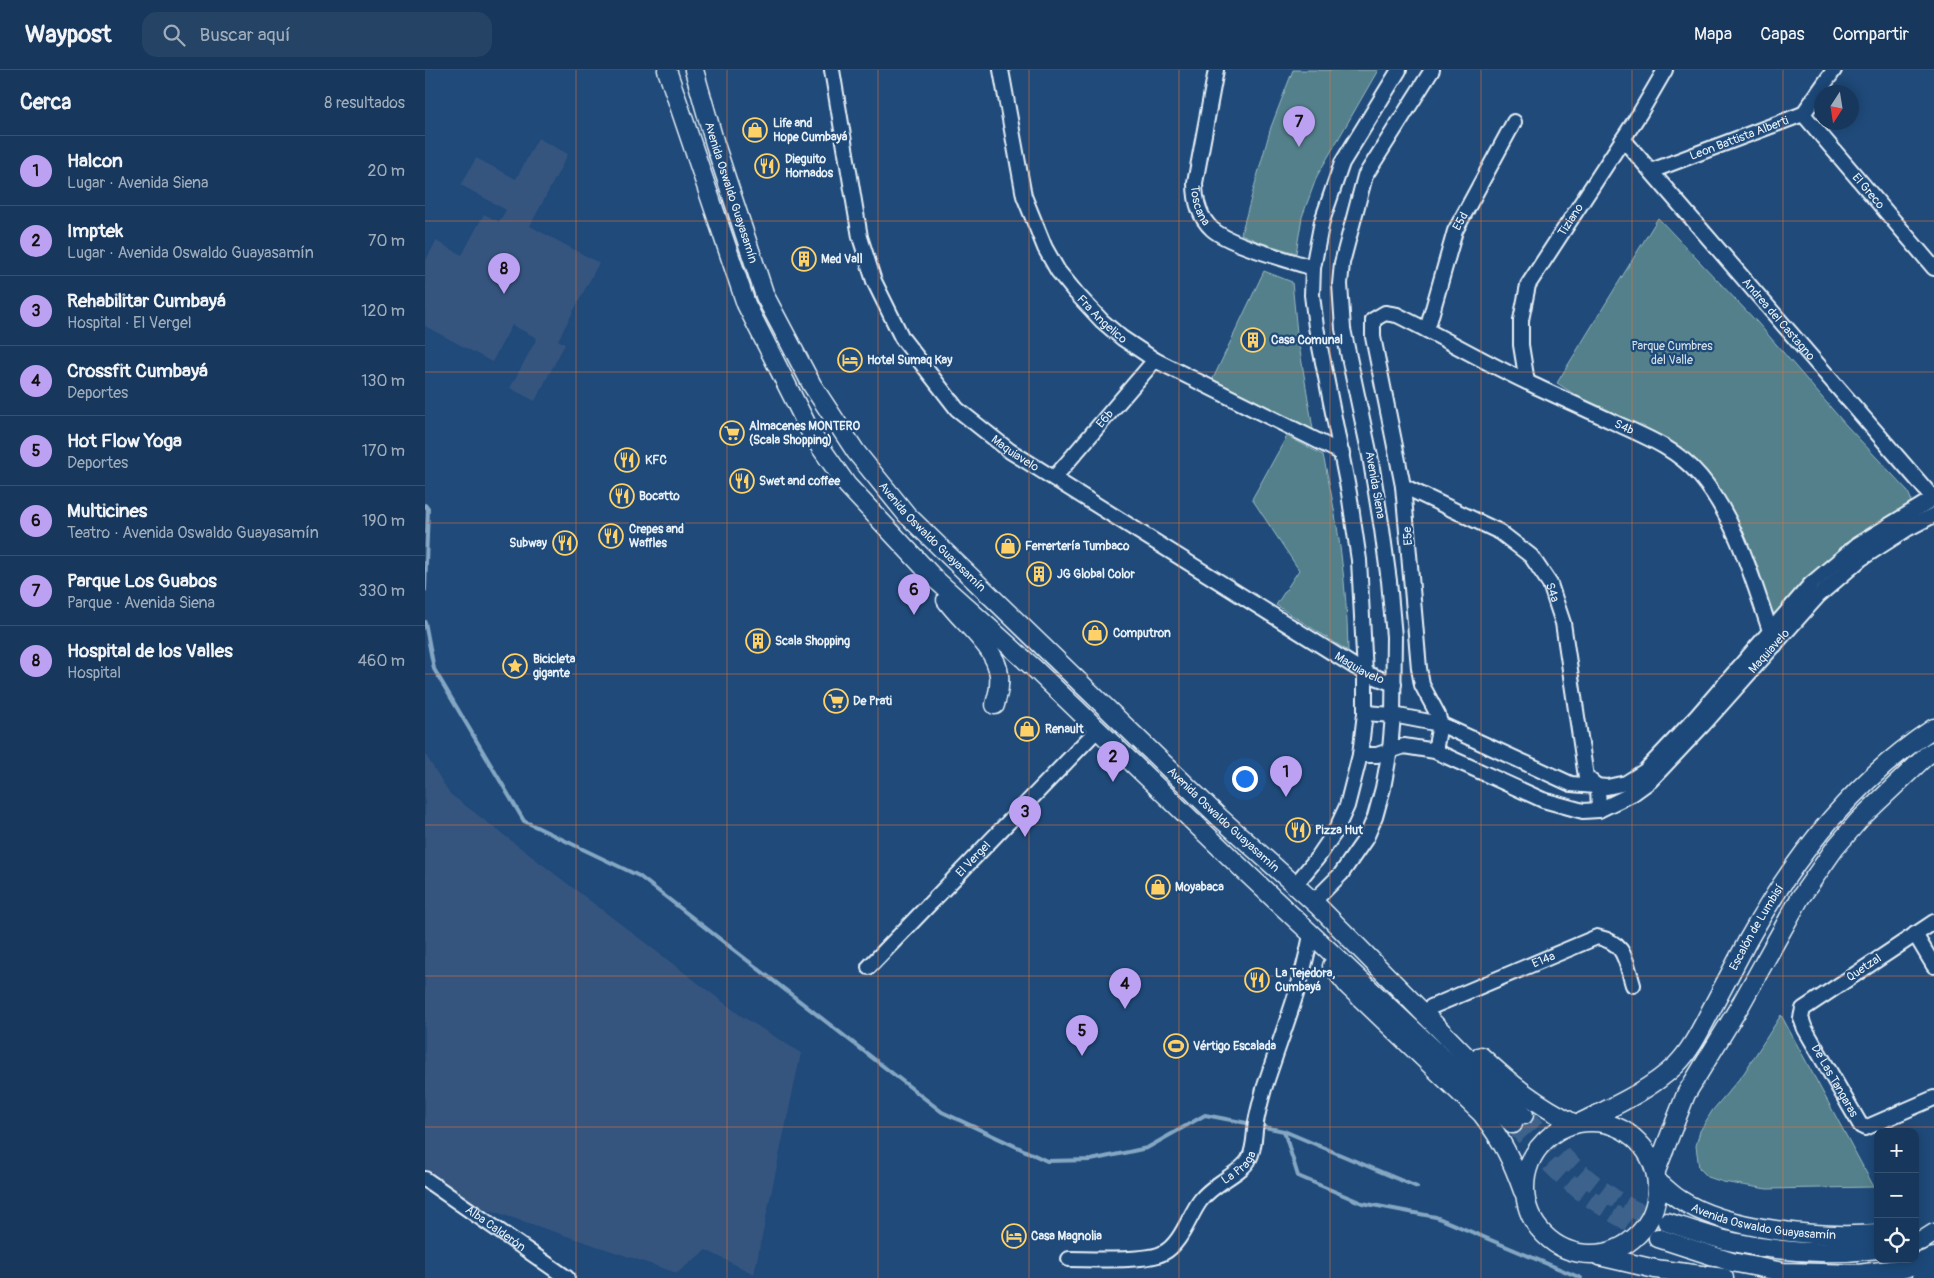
<!DOCTYPE html>
<html lang="es">
<meta charset="utf-8">
<style>
:root{--surface:#17385c;--page:#244365;--text:#f1f3f6;--muted:#9eacbb;--line:#365272;--accent:#bca0f2}
body{margin:0;font-family:Pangolin,sans-serif;background:var(--page);color:var(--text)}
.controls{position:absolute;right:15px;bottom:15px;display:grid;overflow:hidden;border-radius:10px;box-shadow:0 2px 12px #0003}
.controls button{width:45px;height:45px;display:grid;place-items:center;padding:0;border:0;border-bottom:1px solid var(--line);background:var(--surface);color:var(--text);font:25px sans-serif}
.compass{position:absolute;left:1389px;top:15px;width:45px;height:45px;border-radius:50%;background:var(--surface);box-shadow:0 2px 12px #0003;rotate:192deg}
.you{position:absolute;left:819px;top:708px;width:18px;height:18px;margin:-12px;border:4px solid #fff;border-radius:50%;background:#1a73e8;box-shadow:0 0 0 8px #1a73e833}
.badge{display:grid;place-items:center;width:32px;height:32px;border-radius:50%;background:var(--accent);color:#111;font-size:16px;font-weight:700}
.pin{position:absolute;translate:-50% -41px;filter:drop-shadow(0 1px 2px #0008)}
.pin::after{content:'';position:absolute;top:26px;width:18px;height:15px;background:inherit;clip-path:polygon(0 0,100% 0,50% 100%)}
.list{margin:0;padding:0;list-style:none}
h2{display:flex;justify-content:space-between;align-items:center;height:65px;margin:0;padding:0 20px;font-size:21px}
h2 small{font-size:16px;font-weight:400;color:var(--muted)}
.list li{display:grid;grid-template-columns:32px 1fr auto;gap:15px;align-items:center;box-sizing:border-box;height:70px;padding:0 20px;border-top:1px solid var(--line)}
.list b{display:block;font-size:19px;white-space:nowrap}
.list p{margin:0;font-size:16px;white-space:nowrap;color:var(--muted)}
.list em{font-size:16px;font-style:normal;color:var(--muted)}
.icon{flex:none;width:28px;height:28px;fill:none;stroke:currentColor;stroke-width:2;stroke-linecap:round;stroke-linejoin:round}
.map{position:relative;flex:none;width:1509px;height:1208px;overflow:hidden}
header{display:flex;align-items:center;gap:30px;box-sizing:border-box;height:70px;padding:0 25px;background:var(--surface);border-bottom:1px solid var(--line)}
header strong{font-size:24px}
nav{display:flex;gap:28px;margin-inline-start:auto;font-size:18px}
.search{width:350px;height:45px;background:var(--page);display:flex;align-items:center;gap:12px;box-sizing:border-box;padding:0 18px;border-radius:15px;color:var(--muted);font-size:19px}
main{display:flex}
aside{flex:1;background:var(--surface)}
.map>svg:first-child{display:block}
.built{fill:#35557f}
.green{fill:#52808a;stroke:#9db8c1}
.lines{fill:none;stroke-linecap:round;stroke-linejoin:round}
.stream{stroke:#85a7c3;stroke-width:4}
.major-tunnel{stroke:#3d638d;stroke-width:18;stroke-dasharray:18 9;stroke-linecap:butt}
.minor-casing{stroke:#e8f1f8;stroke-width:18}
.major-casing{stroke:#e8f1f8;stroke-width:21}
.minor{stroke:#1f4a7a;stroke-width:14}
.major{stroke:#1f4a7a;stroke-width:18}
.grid{fill:none;stroke:#e8773b;stroke-width:1;stroke-opacity:0.55}
.labels{text-anchor:middle;dominant-baseline:central;stroke-width:4.5;stroke-linejoin:round;paint-order:stroke}
.poi-label{font-size:12px;font-weight:bold;fill:#e8f1f8;stroke:#1f4a7a;text-anchor:start}
.street-label{font-size:12px;fill:#e8f1f8;stroke:#1f4a7a}
.park-label{font-size:12px;fill:#d2e0e8;stroke:#1f4a7a}
</style>
<header>
<strong>Waypost</strong>
<div class="search"><svg class="icon" aria-label="search" viewBox="0 0 24 24"><circle cx="10" cy="10" r="6"/><path d="M15 15l6 6"/></svg>Buscar aquí</div>
<nav><a>Mapa</a><a>Capas</a><a>Compartir</a></nav>
</header>
<main>
<aside>
<h2>Cerca<small>8 resultados</small></h2>
<ul class="list">
<li><span class="badge">1</span><div><b>Halcon</b><p>Lugar · Avenida Siena</p></div><em>20 m</em></li>
<li><span class="badge">2</span><div><b>Imptek</b><p>Lugar · Avenida Oswaldo Guayasamín</p></div><em>70 m</em></li>
<li><span class="badge">3</span><div><b>Rehabilitar Cumbayá</b><p>Hospital · El Vergel</p></div><em>120 m</em></li>
<li><span class="badge">4</span><div><b>Crossfit Cumbayá</b><p>Deportes</p></div><em>130 m</em></li>
<li><span class="badge">5</span><div><b>Hot Flow Yoga</b><p>Deportes</p></div><em>170 m</em></li>
<li><span class="badge">6</span><div><b>Multicines</b><p>Teatro · Avenida Oswaldo Guayasamín</p></div><em>190 m</em></li>
<li><span class="badge">7</span><div><b>Parque Los Guabos</b><p>Parque · Avenida Siena</p></div><em>330 m</em></li>
<li><span class="badge">8</span><div><b>Hospital de los Valles</b><p>Hospital</p></div><em>460 m</em></li>
</ul>
</aside>
<div class="map">
<svg width="1509" height="1208" viewBox="0 0 1509 1208">
<rect width="100%" height="100%" fill="#1f4a7a"/>
<filter id="ink" filterUnits="userSpaceOnUse"><feTurbulence type="fractalNoise" baseFrequency=".02" numOctaves="2"/><feDisplacementMap in="SourceGraphic" scale="10" xChannelSelector="R" yChannelSelector="G"/><feConvolveMatrix kernelMatrix="1 2 1 2 8 2 1 2 1" color-interpolation-filters="sRGB"/></filter>
<g filter="url(#ink)">
<!-- built -->
<g class="built">
<polygon points="113,68 143,84 105,156 174,193 133,270 140,274 110,331 85,318 112,268 87,255 67,292 0,256 0,192 11,171 37,185 59,144 74,152 81,140 36,115 51,88 91,109"/>
<polygon points="0,684 25,724 315,945 376,983 329,1204 281,1180 252,1203 55,1137 0,1100"/>
</g>
<!-- green -->
<g class="green">
<polygon points="868,0 953,0 892,106 877,147 871,183 834,172 816,164 846,57"/>
<polygon points="1233,148 1332,252 1420,354 1482,420 1486,429 1484,439 1353,548 1345,538 1332,494 1291,413 1266,386 1155,328 1132,313"/>
<polygon points="839,201 867,212 872,263 889,365 785,315"/>
<path d="M862,366L898,385C913,450 922,514 923,581L851,535L874,500L827,429Z"/>
<polygon points="1356,945 1449,1117 1342,1119 1298,1112 1283,1107 1274,1098 1271,1076 1275,1061 1287,1041 1319,1003"/>
</g>
<g class="lines">
<!-- stream -->
<g class="stream">
<polyline points="0,435 3,439 0,520"/>
<polyline points="0,552 9,599 99,751 214,806 517,1042 622,1091 666,1090 722,1078 780,1045 827,1054"/>
<polyline points="834,1056 859,1061 992,1117"/>
<polyline points="859,1061 873,1106 937,1133 1011,1147 1156,1208"/>
</g>
<!-- major-tunnel -->
<g class="major-tunnel">
<path d="M1099,1045C1131,1079 1164,1116 1206,1138C1218,1144 1231,1148 1242,1152"/>
<path d="M1088,1054C1103,1070 1117,1087 1133,1102C1162,1130 1198,1150 1233,1168"/>
</g>
<!-- minor casing -->
<g class="minor-casing">
<g id="minor">
<path id="s1" d="M407,0L435,167L449,211L477,268L532,339L585,381L940,603L969,614"/>
<path id="s2" d="M576,0L599,126L620,178L633,201L651,223L677,251L697,268L730,290L917,383"/>
<path id="s3" d="M791,0L770,113C770,130 774,147 787,159C805,175 864,190 888,198"/>
<path id="s4" d="M1378,44L1509,198"/>
<path id="s5" d="M1198,69L1509,429"/>
<path id="s6" d="M1226,101L1378,44L1409,0"/>
<path id="s7" d="M1002,260L1030,161L1089,52"/>
<path id="s8" d="M1102,312L1096,275V250L1103,215L1215,43L1240,0"/>
<path id="s9" d="M629,408L730,290"/>
<path id="s10" d="M978,416L1075,462L1106,486L1125,514L1138,553L1161,707L1173,717L1174,740"/>
<polyline points="940,643 968,645 1015,654 1146,714 1182,717 1201,713 1220,701 1272,646 1386,514 1432,475 1509,428"/>
<path id="s11" d="M1010,681L1015,654L1013,645L997,615L994,598L978,416L948,267V250L960,243L972,245C1017,267 1059,292 1104,313C1131,326 1159,338 1186,351C1219,366 1251,378 1275,406C1314,452 1330,519 1350,575"/>
<path id="s12" d="M935,685H952L979,676L1010,681L1118,730L1158,741L1174,740L1207,724L1225,711L1278,655L1393,526L1437,488L1482,459L1509,445"/>
<polyline points="870,815 893,787 910,762 922,736 935,685 940,643 940,603 934,490 924,423 891,257 887,225 888,198 897,151 917,93 974,0"/>
<polyline points="888,832 916,804 941,768 950,747 958,718 965,680 968,645 969,567 964,511 957,459 945,386 918,259 915,214 917,193 940,106 1007,0"/>
<path id="s13" d="M1509,852L1378,939L1376,948L1380,959L1436,1056L1440,1058L1509,1028"/>
<polyline points="1490,864 1509,896"/>
<path id="s14" d="M444,897L673,659"/>
<path id="s15" d="M1006,937L1172,867C1201,873 1200,889 1208,915"/>
<path id="s16" d="M0,1109L142,1208"/>
<path id="s17" d="M644,1189C666,1189 722,1192 738,1183C756,1174 764,1146 775,1131C788,1113 817,1103 824,1089C830,1078 829,1064 831,1052C833,1041 836,1030 839,1019C855,969 875,921 885,870"/>
</g>
</g>
<!-- major casing -->
<g class="major-casing">
<g id="major">
<polyline points="242,0 321,234 387,365 422,415 509,508 611,600 811,793 1088,1054"/>
<path id="s18" d="M269,0L290,74L340,226L387,315L431,382L482,445L517,479L793,746L892,835L1099,1045"/>
<path d="M521,530C539,556 579,581 574,616C574,622 571,629 570,635"/>
<path d="M907,896L923,916L1057,1044C1077,1070 1087,1090 1098,1121"/>
<path d="M1056,986C1088,1016 1111,1034 1150,1054"/>
<circle cx="1166" cy="1118" r="66"/>
<path id="s19" d="M1157,1052C1189,1036 1225,1020 1251,995C1266,980 1276,959 1286,940C1298,917 1311,893 1323,870C1369,787 1429,710 1509,658"/>
<polyline points="1231,1101 1261,1024 1316,934 1375,828 1410,778 1435,749 1501,686 1509,681"/>
<path id="s20" d="M1233,1112C1240,1117 1246,1124 1254,1129C1302,1161 1396,1168 1453,1164"/>
<path d="M1242,1152C1264,1159 1286,1167 1308,1172C1354,1182 1406,1185 1453,1179"/>
<polyline points="1233,1168 1307,1192 1358,1202 1433,1204 1480,1198 1509,1187"/>
<polyline points="1490,1172 1498,1170 1509,1163"/>
<polyline points="1174,1186 1230,1199 1299,1208"/>
<polyline points="1497,1208 1509,1203"/>
</g>
</g>
<!-- minor -->
<use href="#minor" class="minor"/>
<!-- major -->
<use href="#major" class="major"/>
</g>
</g>
<!-- grid -->
<path class="grid" d="M151,0V1208M302,0V1208M453,0V1208M604,0V1208M754,0V1208M905,0V1208M1056,0V1208M1207,0V1208M1358,0V1208M0,151H1509M0,302H1509M0,453H1509M0,604H1509M0,755H1509M0,906H1509M0,1057H1509"/>
<!-- icons -->
<defs>
<g id="shop-ring" transform="scale(1.25)"><circle r="9.5" fill="#1f4a7a" stroke="#ffd166" stroke-width="1.5"/><path d="M-5-2.5h2.3a2.7 3.5 0 0 1 5.4 0H5L5.5 6h-11ZM-1.5-2.5h3a1.5 2.3 0 0 0-3 0Z" fill="#ffd166"/></g>
<g id="restaurant-ring" transform="scale(1.25)"><circle r="9.5" fill="#1f4a7a" stroke="#ffd166" stroke-width="1.5"/><path d="M-5-6h1v4h1v-4h1v4h1v-4h1v5L-1.5 .5V6h-2V.5L-5-1ZM5-6V6H3V1.5H1.5Q1.5-4 5-6Z" fill="#ffd166"/></g>
<g id="building-ring" transform="scale(1.25)"><circle r="9.5" fill="#1f4a7a" stroke="#ffd166" stroke-width="1.5"/><path d="M-4-6H4V6H1V3H-1V6H-4ZM-2.5-4.3h1.7v1.8h-1.7ZM.8-4.3h1.7v1.8H.8ZM-2.5-1h1.7V.8h-1.7ZM.8-1h1.7V.8H.8Z" fill="#ffd166"/></g>
<g id="hotel-ring" transform="scale(1.25)"><circle r="9.5" fill="#1f4a7a" stroke="#ffd166" stroke-width="1.5"/><path d="M-6-4.5h1.5V1H6V5H4.5V3h-9V5H-6ZM-4 0a1.8 1.8 0 1 1 3.6 0ZM.5 0V-2.5h3Q6-2.5 6 0Z" fill="#ffd166"/></g>
<g id="supermarket-ring" transform="scale(1.25)"><circle r="9.5" fill="#1f4a7a" stroke="#ffd166" stroke-width="1.5"/><path d="M-6-5.5h2.5l.6 2H6L4.5 2H-2.5L-4.4-4H-6ZM-1.5 3.2a1.3 1.3 0 1 0 .1 0ZM3 3.2a1.3 1.3 0 1 0 .1 0Z" fill="#ffd166"/></g>
<g id="sight-ring" transform="scale(1.25)"><circle r="9.5" fill="#1f4a7a" stroke="#ffd166" stroke-width="1.5"/><path d="M0-6L1.8-2.2L6-1.7L2.9 1.2L3.7 5.4L0 3.3L-3.7 5.4L-2.9 1.2L-6-1.7L-1.8-2.2Z" fill="#ffd166"/></g>
<g id="stadium-ring" transform="scale(1.25)"><circle r="9.5" fill="#1f4a7a" stroke="#ffd166" stroke-width="1.5"/><path d="M0-5a6.5 5 0 1 0 0 10a6.5 5 0 1 0 0-10ZM-3.5-1.8h7v3.6h-7Z" fill="#ffd166"/></g>
</defs>
<g fill-rule="evenodd">
<use href="#shop-ring" x="330" y="60"/>
<use href="#restaurant-ring" x="342" y="96"/>
<use href="#building-ring" x="379" y="189"/>
<use href="#building-ring" x="828" y="270"/>
<use href="#hotel-ring" x="425" y="290"/>
<use href="#supermarket-ring" x="307" y="363"/>
<use href="#restaurant-ring" x="202" y="390"/>
<use href="#restaurant-ring" x="317" y="411"/>
<use href="#restaurant-ring" x="197" y="426"/>
<use href="#restaurant-ring" x="186" y="466"/>
<use href="#restaurant-ring" x="140" y="473"/>
<use href="#shop-ring" x="583" y="476"/>
<use href="#building-ring" x="614" y="504"/>
<use href="#shop-ring" x="670" y="563"/>
<use href="#building-ring" x="333" y="571"/>
<use href="#sight-ring" x="90" y="596"/>
<use href="#supermarket-ring" x="411" y="631"/>
<use href="#shop-ring" x="602" y="659"/>
<use href="#restaurant-ring" x="873" y="760"/>
<use href="#shop-ring" x="733" y="817"/>
<use href="#restaurant-ring" x="832" y="910"/>
<use href="#stadium-ring" x="751" y="976"/>
<use href="#hotel-ring" x="589" y="1166"/>
</g>
<g class="labels">
<!-- poi labels -->
<g class="poi-label">
<text x="348" y="53">Life and<tspan x="348" dy="14">Hope Cumbayá</tspan></text>
<text x="360" y="89">Dieguito<tspan x="360" dy="14">Hornados</tspan></text>
<text x="396" y="189">Med Vall</text>
<text x="846" y="270">Casa Comunal</text>
<text x="442" y="290">Hotel Sumaq Kay</text>
<text x="324" y="356">Almacenes MONTERO<tspan x="324" dy="14">(Scala Shopping)</tspan></text>
<text x="220" y="390">KFC</text>
<text x="334" y="411">Swet and coffee</text>
<text x="214" y="426">Bocatto</text>
<text x="204" y="459">Crepes and<tspan x="204" dy="14">Waffles</tspan></text>
<text x="122" y="473" text-anchor="end">Subway</text>
<text x="600" y="476">Ferrertería Tumbaco</text>
<text x="632" y="504">JG Global Color</text>
<text x="688" y="563">Computron</text>
<text x="350" y="571">Scala Shopping</text>
<text x="108" y="589">Bicicleta<tspan x="108" dy="14">gigante</tspan></text>
<text x="428" y="631">De Prati</text>
<text x="620" y="659">Renault</text>
<text x="890" y="760">Pizza Hut</text>
<text x="750" y="817">Moyabaca</text>
<text x="850" y="903">La Tejedora,<tspan x="850" dy="14">Cumbayá</tspan></text>
<text x="768" y="976">Vértigo Escalada</text>
<text x="606" y="1166">Casa Magnolia</text>
</g>
<!-- street labels -->
<g class="street-label">
<text stroke="none"><textPath href="#s6" startOffset="94">Leon Battista Alberti</textPath></text>
<text stroke="none"><textPath href="#s4" startOffset="101">El Greco</textPath></text>
<text stroke="none"><textPath href="#s18" startOffset="128">Avenida Oswaldo Guayasamín</textPath></text>
<text stroke="none"><textPath href="#s3" startOffset="138">Toscana</textPath></text>
<text stroke="none"><textPath href="#s8" startOffset="176">Tiziano</textPath></text>
<text stroke="none"><textPath href="#s7" startOffset="114">E5d</textPath></text>
<text stroke="none"><textPath href="#s2" startOffset="276">Fra Angelico</textPath></text>
<text stroke="none"><textPath href="#s5" startOffset="238">Andrea del Castagno</textPath></text>
<text stroke="none"><textPath href="#s9" startOffset="78">E6b</textPath></text>
<text stroke="none"><textPath href="#s11" startOffset="719">S4b</textPath></text>
<text stroke="none"><textPath href="#s1" startOffset="442">Maquiavelo</textPath></text>
<text transform="translate(950 415) rotate(80)">Avenida Siena</text>
<text transform="translate(983 466) rotate(-95)">E5e</text>
<text stroke="none"><textPath href="#s18" startOffset="532">Avenida Oswaldo Guayasamín</textPath></text>
<text stroke="none"><textPath href="#s10" startOffset="189">S4a</textPath></text>
<text stroke="none"><textPath href="#s12" startOffset="488">Maquiavelo</textPath></text>
<text stroke="none"><textPath href="#s1" startOffset="848">Maquiavelo</textPath></text>
<text stroke="none"><textPath href="#s18" startOffset="938">Avenida Oswaldo Guayasamín</textPath></text>
<text stroke="none"><textPath href="#s14" startOffset="150">El Vergel</textPath></text>
<text stroke="none"><textPath href="#s19" startOffset="270">Escalón de Lumbisí</textPath></text>
<text stroke="none"><textPath href="#s15" startOffset="122">E14a</textPath></text>
<text transform="translate(1439 898) rotate(-34)">Quetzal</text>
<text stroke="none"><textPath href="#s13" startOffset="238">De Las Tangaras</textPath></text>
<text stroke="none"><textPath href="#s17" startOffset="211">La Praga</textPath></text>
<text stroke="none"><textPath href="#s20" startOffset="116">Avenida Oswaldo Guayasamín</textPath></text>
<text stroke="none"><textPath href="#s16" startOffset="86">Alba Calderón</textPath></text>
</g>
<!-- park labels -->
<g class="park-label">
<text x="1247" y="276">Parque Cumbres<tspan x="1247" dy="14">del Valle</tspan></text>
</g>
</g>
</svg>
<div class="controls">
<button>+</button>
<button>−</button>
<button><svg class="icon" aria-label="locate" viewBox="0 0 24 24"><circle cx="12" cy="12" r="6"/><path d="M12 2v4M12 18v4M2 12h4M18 12h4"/></svg></button>
</div>
<svg class="compass" viewBox="-18 -18 36 36"><path d="M0-13l5 13h-10z" fill="#e53935"/><path d="M0 13l5-13h-10z" fill="#9eacbb"/></svg>
<div class="you"></div>
<div class="pin badge" style="left:861px;top:727px">1</div>
<div class="pin badge" style="left:688px;top:712px">2</div>
<div class="pin badge" style="left:600px;top:767px">3</div>
<div class="pin badge" style="left:700px;top:939px">4</div>
<div class="pin badge" style="left:657px;top:986px">5</div>
<div class="pin badge" style="left:489px;top:545px">6</div>
<div class="pin badge" style="left:874px;top:77px">7</div>
<div class="pin badge" style="left:79px;top:224px">8</div>
</div>
</main>
